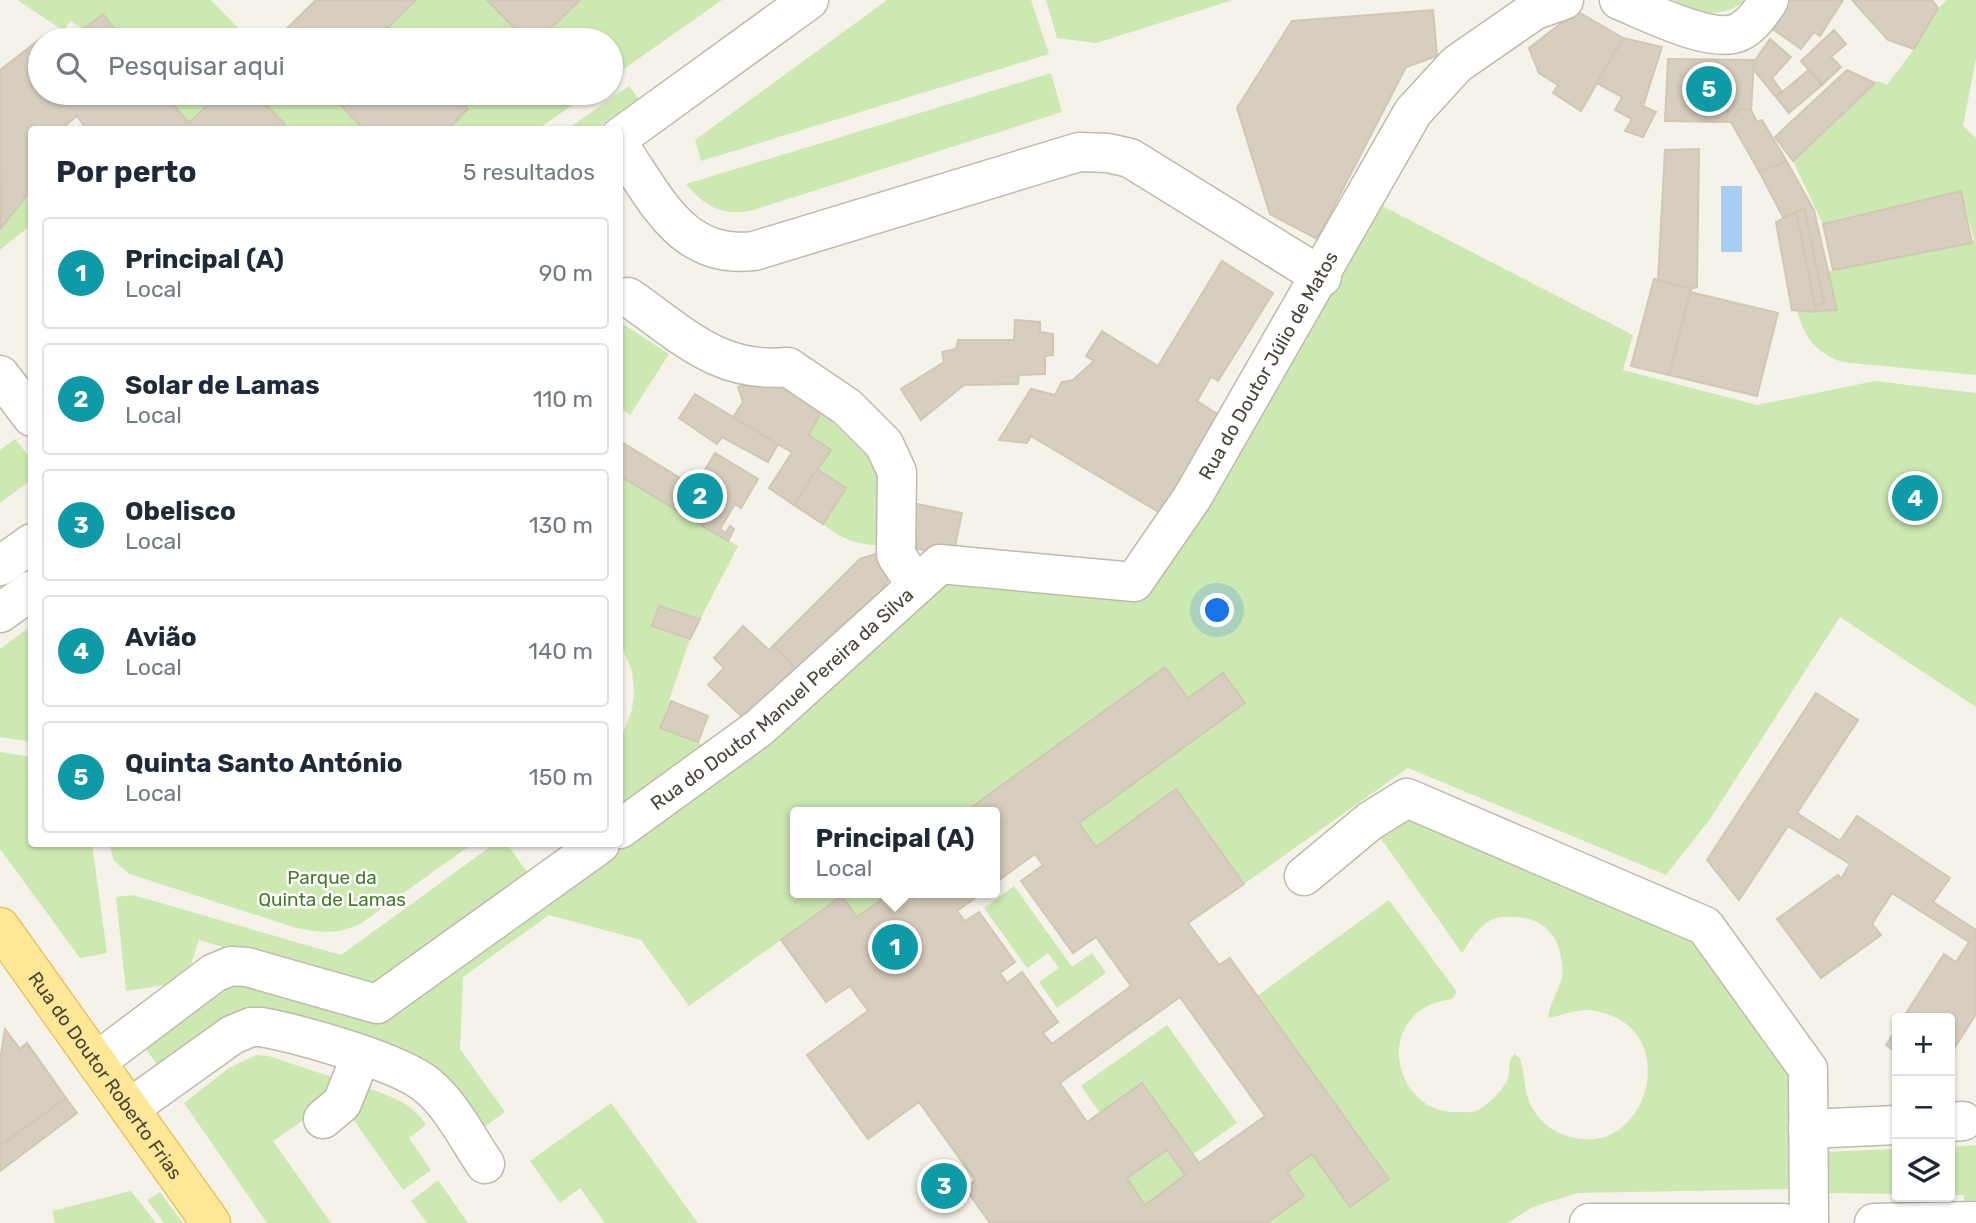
<!DOCTYPE html>
<html lang="pt">
<meta charset="utf-8">
<style>
:root{--surface:#fff;--page:#f6f6f7;--text:#1f2937;--muted:#747a83;--line:#e0e1e3;--accent:#0f766e}
body{margin:0;font-family:Rubik,sans-serif;background:var(--page);color:var(--text)}
.controls{position:absolute;right:21px;bottom:21px;display:grid;overflow:hidden;border-radius:7px;box-shadow:0 2px 5px #0004}
.controls button{width:63px;height:63px;display:grid;place-items:center;padding:0;border:0;border-bottom:2px solid var(--line);background:var(--surface);color:var(--text);font:35px sans-serif}
.you{position:absolute;left:1218px;top:611px;width:24px;height:24px;margin:-18px;border:5px solid #fff;border-radius:50%;background:#1a73e8;box-shadow:0 0 0 10px #1a73e833}
.badge{display:grid;place-items:center;width:46px;height:46px;border-radius:50%;background:var(--accent);color:#fff;font-size:23px;font-weight:700}
.pin{position:absolute;translate:-50% -50%;border:4px solid #fff;box-shadow:0 2px 7px #0006}
.popup{position:absolute;left:790px;top:807px;width:210px;height:91px;box-sizing:border-box;display:grid;place-content:center;border-radius:7px;background:var(--surface);filter:drop-shadow(0 2px 5px #0005);font-size:23px;white-space:nowrap;color:var(--muted)}
.popup b{font-size:26px;color:var(--text)}
.popup::after{content:'';position:absolute;left:50%;top:100%;margin-left:-14px;border:14px solid transparent;border-top-color:var(--surface)}
.list{margin:0;padding:0;list-style:none}
h2{display:flex;justify-content:space-between;align-items:center;height:91px;margin:0;padding:0 28px;font-size:30px}
h2 small{font-size:23px;font-weight:400;color:var(--muted)}
.list li{display:grid;grid-template-columns:46px 1fr auto;gap:21px;align-items:center;box-sizing:border-box;height:112px;margin:0 14px 14px;padding:0 14px;border:2px solid var(--line);border-radius:7px}
.list b{display:block;font-size:26px;white-space:nowrap}
.list p{margin:0;font-size:23px;white-space:nowrap;color:var(--muted)}
.list em{font-size:23px;font-style:normal;color:var(--muted)}
.icon{flex:none;width:38px;height:38px;fill:none;stroke:currentColor;stroke-width:2;stroke-linecap:round;stroke-linejoin:round}
.map{position:relative;flex:none;width:1976px;height:1223px;overflow:hidden}
.search{position:absolute;background:var(--surface);box-shadow:0 2px 5px #0004;left:28px;top:28px;width:595px;height:77px;display:flex;align-items:center;gap:18px;box-sizing:border-box;padding:0 24px;border-radius:38px;color:var(--muted);font-size:26px}
.panel{position:absolute;background:var(--surface);box-shadow:0 2px 5px #0004;left:28px;top:126px;width:595px;height:721px;border-radius:7px}
.map>svg:first-child{display:block}
.green{fill:#cde9b2}
.water{fill:#a6cef1}
.building{fill:#d7cebf;stroke:#d1c7b2;stroke-width:2;fill-rule:evenodd}
.lines{fill:none;stroke-linecap:round;stroke-linejoin:round}
.minor-casing{stroke:#c0baac;stroke-width:41}
.major-casing{stroke:#e5c667;stroke-width:41}
.minor{stroke:#fff;stroke-width:38}
.major{stroke:#ffe798;stroke-width:38}
.labels{text-anchor:middle;dominant-baseline:central;stroke-width:5;stroke-linejoin:round;paint-order:stroke}
.street-label{font-size:19px;fill:#494337;stroke:#fff}
.park-label{font-size:19px;fill:#447c29;stroke:#fff}
</style>
<div class="map">
<svg width="1976" height="1223" viewBox="0 0 1976 1223">
<rect width="100%" height="100%" fill="#f5f2e9"/>
<!-- green -->
<g class="green">
<polygon points="17,0 211,0 250,40 123,40 103,14 83,29 70,21 64,31"/>
<polygon points="416,0 487,0 526,40 401,40 388,27"/>
<polygon points="580,0 722,0 611,78 611,40 539,40"/>
<polygon points="887,0 1031,0 1049,54 701,161 695,140"/>
<polygon points="1046,0 1233,0 1096,43 1057,38"/>
<path d="M1674,0H1745C1724,19 1697,15 1674,0Z"/>
<path d="M1947,0H1976V58L1963,126L1976,138V375L1842,362C1815,352 1805,338 1797,311L1837,310L1828,271L1974,240L1961,191L1823,224L1793,161L1875,83L1878,81L1887,85L1914,49L1938,8Z"/>
<path d="M1051,73L1062,112L753,210C723,217 705,207 686,184Z"/>
<polygon points="629,86 639,99 596,129 567,129"/>
<polygon points="163,93 220,93 189,123"/>
<polygon points="254,93 329,93 365,129 280,129 285,124"/>
<polygon points="452,93 590,93 538,129 447,130 468,109"/>
<polygon points="31,189 31,225 0,250 0,227"/>
<polygon points="1363,196 1633,335 1623,370 1757,405 1875,381 1976,393 1976,707 1840,617 1710,819 1666,875 1408,768 1244,884 1176,789 1096,847 1079,823 1245,703 1223,673 1188,698 1165,668 965,812 795,812 795,893 876,893 881,900 857,917 842,896 689,1006 641,940 549,915 463,977 460,1049 505,1112 480,1130 425,1061 395,1047 271,1012 161,1070 144,1046 233,975 377,1017 946,571 1135,600"/>
<polygon points="620,322 669,354 630,415 620,408"/>
<path d="M826,402L876,462L885,529L878,545C855,545 841,538 823,524L846,488L817,469L809,435Z"/>
<polygon points="15,439 31,459 31,480 0,503 0,450"/>
<polygon points="620,476 738,546 690,639 660,727 713,749 620,817 620,740 632,710 634,692 632,671 620,642"/>
<polygon points="31,626 31,742 0,737 0,649"/>
<polygon points="0,752 31,757 32,844 92,844 107,953 80,958 0,849"/>
<path d="M1408,809L1702,945L1794,1073L1797,1189L1577,1193L1533,1207L1507,1223H1267L1304,1196L1287,1172L1312,1154L1257,996L1389,900L1457,992L1452,999C1369,1010 1393,1115 1457,1112C1464,1112 1473,1113 1478,1110C1489,1104 1508,1086 1509,1074C1510,1065 1508,1062 1514,1054L1520,1058C1526,1076 1523,1093 1533,1109C1543,1126 1557,1134 1575,1138C1650,1155 1686,1021 1589,1010C1577,1009 1560,1016 1548,1018C1550,998 1566,984 1562,962C1558,933 1542,917 1512,917C1507,917 1500,916 1496,918C1481,922 1470,941 1462,953L1377,833Z"/>
<path d="M109,844H472L363,922C341,935 320,933 296,928L130,874L114,861Z"/>
<polygon points="494,844 507,844 533,880 377,992 199,940 185,982 126,991 116,897 133,895 341,955"/>
<polygon points="1014,886 1072,967 1092,953 1106,973 1057,1008 1039,982 1059,968 1048,953 1027,968 984,908"/>
<polygon points="1167,1025 1237,1123 1193,1154 1142,1083 1100,1113 1081,1086"/>
<polygon points="256,1055 269,1056 335,1078 323,1107 273,1141 331,1223 267,1223 184,1103 229,1068"/>
<path d="M365,1087C390,1096 412,1102 426,1125L409,1138L431,1170L403,1190L353,1119Z"/>
<polygon points="611,1103 698,1223 605,1223 580,1188 560,1203 530,1161"/>
<polygon points="1976,1145 1976,1200 1964,1201 1964,1195 1950,1195 1950,1147"/>
<polygon points="1897,1149 1897,1194 1823,1193 1822,1152"/>
<polygon points="1167,1150 1185,1175 1145,1205 1127,1178"/>
<polygon points="438,1180 468,1223 427,1223 411,1201"/>
<polygon points="131,1191 156,1223 55,1223 52,1211"/>
<polygon points="160,1192 183,1223 164,1223 147,1200"/>
</g>
<!-- water -->
<rect class="water" x="1721" y="186" width="21" height="66"/>
<!-- building -->
<g class="building">
<polygon points="316,0 416,0 388,27 401,40 275,40"/>
<polygon points="487,0 580,0 539,40 526,40"/>
<polygon points="1790,0 1843,0 1820,36 1814,32 1801,49 1771,28"/>
<polygon points="1852,0 1932,0 1938,8 1914,49 1888,40"/>
<polygon points="1433,10 1437,56 1406,67 1317,239 1270,214 1237,108 1292,21"/>
<polygon points="1577,11 1623,38 1581,111 1553,93 1558,85 1539,73 1529,48"/>
<polygon points="103,14 123,40 68,40 78,33"/>
<polygon points="1834,30 1846,44 1831,57 1841,67 1822,85 1801,61"/>
<polygon points="44,36 47,40 40,40 40,93 163,93 189,123 220,93 244,93 249,98 254,93 285,124 280,130 87,130 77,116 60,130 32,130 32,189 1,228 0,70"/>
<polygon points="1623,38 1662,47 1643,106 1656,112 1643,137 1625,131 1632,119 1615,110 1622,97 1597,83"/>
<polygon points="1770,39 1791,57 1772,78 1782,92 1776,97 1753,69 1756,59"/>
<polygon points="1668,59 1754,60 1751,110 1739,109 1731,122 1665,121"/>
<polygon points="1809,70 1822,85 1789,113 1776,97"/>
<polygon points="1847,70 1875,83 1793,161 1775,137"/>
<polygon points="329,93 452,93 468,109 447,130 365,130"/>
<polygon points="1739,109 1751,110 1757,122 1762,120 1787,162 1760,173 1731,122"/>
<polygon points="1699,149 1697,287 1691,289 1658,280 1665,150"/>
<polygon points="1787,162 1814,210 1837,310 1816,311 1815,305 1824,303 1804,209 1783,217 1759,171"/>
<polygon points="1961,191 1972,243 1833,270 1823,224"/>
<polygon points="1804,209 1824,303 1815,305 1796,212"/>
<polygon points="1796,212 1815,305 1816,312 1792,310 1776,222"/>
<polygon points="1222,261 1273,293 1218,381 1211,377 1197,401 1222,417 1162,514 1031,436 1027,443 999,440 1031,389 1055,395 1062,382 1073,380 1094,361 1086,356 1102,331 1158,366"/>
<polygon points="1654,279 1691,289 1669,375 1631,366"/>
<polygon points="1690,292 1778,313 1757,396 1669,375"/>
<polygon points="1015,320 1040,322 1040,332 1053,334 1053,355 1045,356 1045,374 1019,375 1018,384 964,385 921,420 901,389 944,362 942,352 956,349 958,340 1014,340"/>
<polygon points="784,376 826,402 809,435 831,450 794,505 769,488 792,452 732,419 743,402 738,387"/>
<polygon points="695,394 778,444 768,462 722,437 717,444 679,418"/>
<polygon points="620,441 695,487 715,453 758,479 741,508 735,504 720,529 726,533 730,526 734,529 728,541 620,476"/>
<polygon points="817,469 846,488 823,524 794,505"/>
<polygon points="912,503 962,513 953,556 903,546"/>
<polygon points="879,553 891,567 888,580 876,600 803,676 773,646 860,559"/>
<polygon points="659,606 700,619 690,639 652,626"/>
<polygon points="743,626 769,650 773,646 803,676 751,725 708,685 724,668 714,658"/>
<path d="M1165,667L1188,698L1223,673L1245,703L1079,823L1096,847L1176,789L1244,884L1188,923L1219,965L1230,958L1389,1179L1350,1207L1312,1154L1287,1172L1304,1196L1267,1223H990L965,1188L975,1180L919,1102L868,1139L807,1055L868,1011L850,986L826,1002L781,940L842,896L857,917L881,900L876,893H982L957,911L965,921L979,912L1015,962L1000,973L1007,983L1022,972L1058,1022L1043,1033L1052,1044L1131,986L1096,937L1073,953L1021,881L1043,865L1035,854L995,883V812H965ZM1180,997L1265,1116L1199,1163L1142,1083L1087,1122L1060,1083ZM1167,1150L1185,1175L1145,1205L1127,1178Z"/>
<polygon points="1816,693 1858,720 1797,813 1840,841 1857,816 1950,878 1933,902 1976,930 1976,1014 1950,1055 1950,1018 1903,1018 1944,954 1956,962 1969,942 1892,893 1872,924 1881,935 1821,978 1777,919 1838,875 1841,879 1850,864 1788,826 1739,900 1707,860"/>
<polygon points="671,701 708,716 698,742 660,728"/>
<polygon points="1897,1028 1897,1053 1886,1045"/>
<polygon points="5,1029 20,1049 27,1043 66,1098 0,1146 0,1060"/>
<polygon points="66,1098 77,1113 0,1171 0,1146"/>
</g>
<g class="lines">
<!-- minor casing -->
<g class="minor-casing">
<g id="minor">
<path d="M1619,0C1646,11 1712,45 1739,32C1752,26 1762,11 1769,0"/>
<polyline points="620,137 809,0"/>
<path d="M620,147C656,198 681,260 754,251L1079,152L1108,153L1130,158L1322,277"/>
<path d="M628,297C682,334 718,374 788,367L847,407L884,444L897,472L896,555L916,585"/>
<polyline points="0,375 32,417"/>
<polyline points="0,566 32,543"/>
<polyline points="0,613 32,590"/>
<path id="s1" d="M620,829L759,728L940,564L1134,582L1192,498L1413,112L1457,64L1535,10L1564,0"/>
<polyline points="1304,876 1370,821 1407,798 1705,926 1808,1069 1809,1223"/>
<polyline points="96,1062 214,973 231,966 247,967 377,1004 600,844"/>
<path d="M130,1108L232,1035L251,1027H261C299,1034 401,1062 428,1086C452,1106 468,1139 485,1164"/>
<polyline points="323,1119 342,1103 361,1056"/>
<polyline points="1950,1122 1963,1121"/>
<polyline points="1808,1129 1897,1125"/>
<polyline points="1589,1223 1783,1223"/>
<polyline points="1874,1223 1976,1221"/>
</g>
</g>
<!-- major casing -->
<g class="major-casing">
<g id="major">
<path id="s2" d="M0,927L211,1223"/>
</g>
</g>
<!-- minor -->
<use href="#minor" class="minor"/>
<!-- major -->
<use href="#major" class="major"/>
</g>
<g class="labels">
<!-- street labels -->
<g class="street-label">
<text stroke="none"><textPath href="#s1" startOffset="866">Rua do Doutor Júlio de Matos</textPath></text>
<text stroke="none"><textPath href="#s1" startOffset="208">Rua do Doutor Manuel Pereira da Silva</textPath></text>
<text stroke="none"><textPath href="#s2" startOffset="182">Rua do Doutor Roberto Frias</textPath></text>
</g>
<!-- park labels -->
<g class="park-label">
<text x="332" y="877">Parque da<tspan x="332" dy="22">Quinta de Lamas</tspan></text>
</g>
</g>
</svg>
<div class="controls">
<button>+</button>
<button>−</button>
<button><svg class="icon" aria-label="layers" viewBox="0 0 24 24"><path d="M12 4l9 5-9 5-9-5zM3 14l9 5 9-5"/></svg></button>
</div>
<div class="you"></div>
<div class="pin badge" style="left:895px;top:947px;background:#0f9aa8">1</div>
<div class="popup"><b>Principal (A)</b>Local</div>
<div class="pin badge" style="left:700px;top:496px;background:#0f9aa8">2</div>
<div class="pin badge" style="left:944px;top:1186px;background:#0f9aa8">3</div>
<div class="pin badge" style="left:1915px;top:498px;background:#0f9aa8">4</div>
<div class="pin badge" style="left:1709px;top:89px;background:#0f9aa8">5</div>
<div class="search"><svg class="icon" aria-label="search" viewBox="0 0 24 24"><circle cx="10" cy="10" r="6"/><path d="M15 15l6 6"/></svg>Pesquisar aqui</div>
<section class="panel">
<h2>Por perto<small>5 resultados</small></h2>
<ul class="list">
<li><span class="badge" style="background:#0f9aa8">1</span><div><b>Principal (A)</b><p>Local</p></div><em>90 m</em></li>
<li><span class="badge" style="background:#0f9aa8">2</span><div><b>Solar de Lamas</b><p>Local</p></div><em>110 m</em></li>
<li><span class="badge" style="background:#0f9aa8">3</span><div><b>Obelisco</b><p>Local</p></div><em>130 m</em></li>
<li><span class="badge" style="background:#0f9aa8">4</span><div><b>Avião</b><p>Local</p></div><em>140 m</em></li>
<li><span class="badge" style="background:#0f9aa8">5</span><div><b>Quinta Santo António</b><p>Local</p></div><em>150 m</em></li>
</ul>
</section>
</div>
